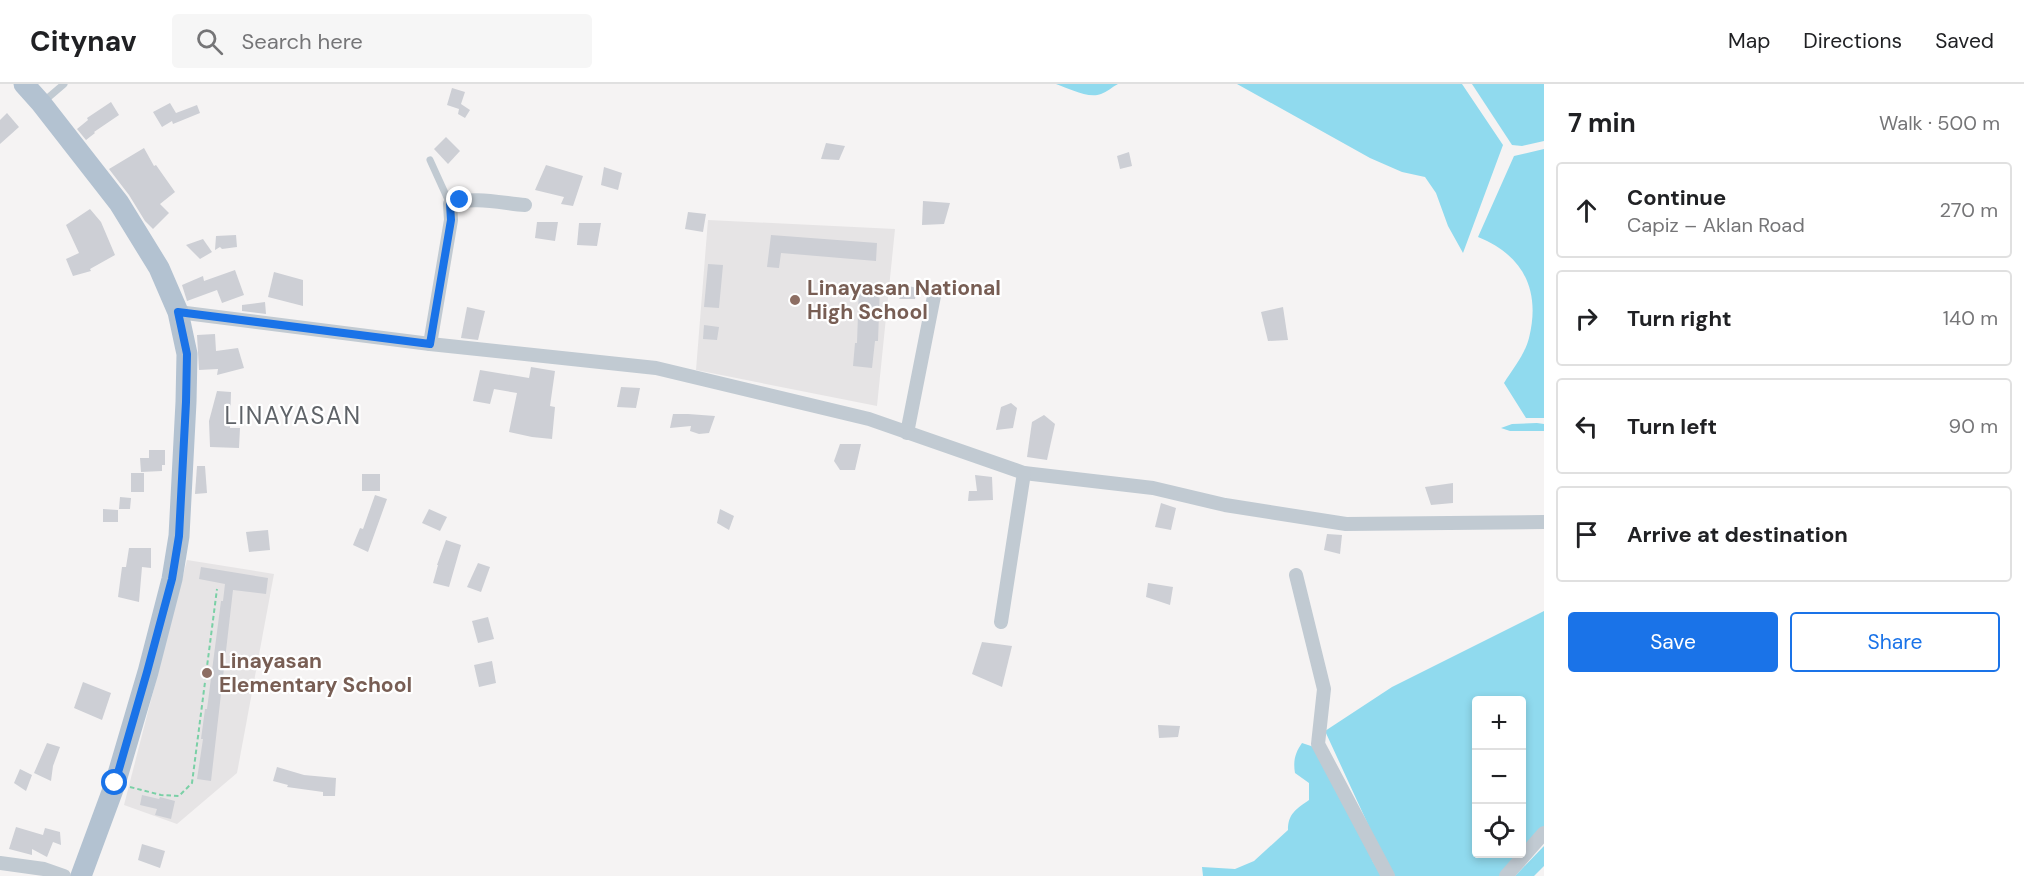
<!DOCTYPE html>
<meta charset="utf-8">
<style>
:root{--surface:#fff;--page:#f6f6f6;--text:#202124;--muted:#757577;--line:#e0e0e0;--accent:#1a73e8}
body{margin:0;font-family:"DM Sans",sans-serif;background:var(--page);color:var(--text)}
.controls{position:absolute;right:18px;bottom:18px;display:grid;overflow:hidden;border-radius:6px;box-shadow:0 3px 9px #0003}
.controls button{width:54px;height:54px;display:grid;place-items:center;padding:0;border:0;border-bottom:2px solid var(--line);background:var(--surface);color:var(--text);font:30px sans-serif}
.stop{position:absolute;width:18px;height:18px;margin:-14px;border:4px solid #1a73e8;border-radius:50%;background:#fff}
.stop.end{background:#1a73e8;border-color:#fff;box-shadow:0 2px 6px #0008}
.list{margin:0;padding:0;list-style:none}
h2{display:flex;justify-content:space-between;align-items:center;height:78px;margin:0;padding:0 24px;font-size:26px}
h2 small{font-size:20px;font-weight:400;color:var(--muted)}
.list li{display:grid;grid-template-columns:39px 1fr auto;gap:18px;align-items:center;box-sizing:border-box;height:96px;margin:0 12px 12px;padding:0 12px;border:2px solid var(--line);border-radius:6px}
.list b{display:block;font-size:22px;white-space:nowrap}
.list p{margin:0;font-size:20px;white-space:nowrap;color:var(--muted)}
.list em{font-size:20px;font-style:normal;color:var(--muted)}
.actions{display:flex;gap:12px;padding:18px 24px}
.actions a{flex:1;padding:14px 0;border:2px solid var(--accent);border-radius:6px;text-align:center;font-size:21px;color:var(--accent)}
.actions .main{background:var(--accent);color:#fff}
.icon{flex:none;width:33px;height:33px;fill:none;stroke:currentColor;stroke-width:2;stroke-linecap:round;stroke-linejoin:round}
.map{position:relative;flex:none;width:1544px;height:792px;overflow:hidden}
header{display:flex;align-items:center;gap:36px;box-sizing:border-box;height:84px;padding:0 30px;background:var(--surface);border-bottom:2px solid var(--line)}
header strong{font-size:28px}
nav{display:flex;gap:33px;margin-inline-start:auto;font-size:21px}
.search{width:420px;height:54px;background:var(--page);display:flex;align-items:center;gap:15px;box-sizing:border-box;padding:0 21px;border-radius:6px;color:var(--muted);font-size:22px}
main{display:flex}
aside{flex:1;background:var(--surface)}
.map>svg:first-child{display:block}
.education{fill:#e6e4e5}
.water{fill:#90daee;fill-rule:evenodd}
.building{fill:#cdcfd5}
.lines{fill:none;stroke-linecap:round;stroke-linejoin:round}
.path{stroke:#7ad0a6;stroke-width:2;stroke-dasharray:4.5 3;stroke-linecap:butt}
.lane{stroke:#c1cad2;stroke-width:7}
.street{stroke:#c1cad2;stroke-width:14}
.primary{stroke:#b3c2d1;stroke-width:21}
.route{stroke:#1a73e8;stroke-width:8}
.education-dot{fill:#8d6e63;stroke:#fff;stroke-width:2}
.labels{text-anchor:middle;dominant-baseline:central;stroke-width:4.5;stroke-linejoin:round;paint-order:stroke}
.education-label{font-size:21px;font-weight:bold;fill:#785e54;stroke:#fff;text-anchor:start}
.quarter-label{font-size:24px;letter-spacing:1.5px;fill:#5f6368;stroke:#fff}
</style>
<header>
<strong>Citynav</strong>
<div class="search"><svg class="icon" aria-label="search" viewBox="0 0 24 24"><circle cx="10" cy="10" r="6"/><path d="M15 15l6 6"/></svg>Search here</div>
<nav><a>Map</a><a>Directions</a><a>Saved</a></nav>
</header>
<main>
<div class="map">
<svg width="1544" height="792" viewBox="0 0 1544 792">
<rect width="100%" height="100%" fill="#f5f3f3"/>
<!-- education -->
<g class="education">
<polygon points="708,136 895,145 877,322 696,286"/>
<polygon points="187,476 274,490 237,689 177,740 124,721"/>
</g>
<!-- water -->
<g class="water">
<path d="M1056,0H1118C1112,3 1107,8 1101,10C1088,15 1068,4 1056,0Z"/>
<polygon points="1237,0 1462,0 1503,61 1463,169 1448,142 1436,109 1425,93 1402,88 1370,74"/>
<polygon points="1472,0 1544,0 1544,57 1522,62 1512,61"/>
<path d="M1544,65V334H1526L1504,299C1513,285 1525,270 1529,254C1541,206 1523,171 1478,153L1514,72Z"/>
<polygon points="1537,339 1544,340 1544,347 1510,347 1501,344 1512,340"/>
<path d="M1544,527V747L1502,792H1395L1383,773L1325,647L1392,603ZM1476,616H1522V770H1476Z"/>
<path d="M1302,659L1314,663L1350,723L1373,778L1382,792H1203L1202,783L1235,785L1254,777L1288,746C1288,730 1296,725 1309,716V699L1295,689C1293,677 1295,669 1302,659Z"/>
<polygon points="1544,762 1544,782 1534,792 1515,792"/>
</g>
<!-- building -->
<g class="building">
<polygon points="452,4 465,8 461,20 470,26 465,34 458,30 459,25 447,21"/>
<polygon points="111,18 119,31 94,48 95,49 86,56 77,45 88,36 87,34"/>
<polygon points="170,19 176,29 197,21 200,29 173,40 172,37 162,43 153,28"/>
<polygon points="7,29 19,43 0,60 0,36"/>
<polygon points="446,53 460,67 448,80 434,65"/>
<polygon points="826,59 845,62 839,76 821,75"/>
<polygon points="144,64 154,82 156,81 175,108 160,120 169,129 153,145 145,137 129,111 109,85"/>
<polygon points="1129,68 1132,82 1120,85 1117,72"/>
<polygon points="546,81 583,92 573,122 561,120 564,113 535,106"/>
<polygon points="604,83 622,89 618,106 601,101"/>
<polygon points="923,117 950,119 944,140 922,141"/>
<polygon points="90,125 101,138 115,171 90,185 91,187 73,192 66,175 79,169 66,141"/>
<polygon points="688,128 706,130 703,148 685,145"/>
<polygon points="537,138 558,138 555,157 535,154"/>
<polygon points="579,139 601,139 597,162 577,161"/>
<polygon points="236,151 237,163 222,165 220,163 215,166 216,152"/>
<polygon points="771,151 877,159 876,177 781,169 779,184 767,183"/>
<polygon points="203,155 212,168 200,175 186,161"/>
<polygon points="708,180 723,181 719,224 704,223"/>
<polygon points="235,186 244,211 222,219 217,206 187,217 182,201 203,192 204,197"/>
<polygon points="274,188 303,196 303,222 268,213"/>
<polygon points="900,200 917,204 915,215 899,215 903,208"/>
<polygon points="859,201 880,202 878,257 875,257 872,284 853,282 855,259 857,259"/>
<polygon points="265,218 266,230 242,227 242,221"/>
<polygon points="467,223 485,227 478,256 461,254"/>
<polygon points="1283,223 1288,256 1268,257 1261,228"/>
<polygon points="704,241 719,243 717,256 703,255"/>
<polygon points="215,250 216,267 238,264 244,284 217,291 218,285 199,286 197,251"/>
<polygon points="531,283 555,287 550,322 555,323 552,355 532,353 509,348 517,309 494,305 490,320 473,317 480,286 529,294"/>
<polygon points="621,303 640,304 636,324 617,323"/>
<polygon points="217,307 231,308 230,344 240,344 239,364 210,363 209,337"/>
<polygon points="1011,319 1017,324 1013,344 996,346 1001,323"/>
<polygon points="673,330 688,330 715,332 709,349 699,350 690,347 691,342 670,344"/>
<polygon points="1044,331 1055,340 1047,376 1027,373 1032,338"/>
<polygon points="840,360 861,360 855,386 840,386 834,377"/>
<polygon points="149,366 165,366 165,381 162,381 162,387 141,388 140,374 149,374"/>
<polygon points="197,382 205,382 207,409 195,410"/>
<rect x="131" y="389" width="13" height="19"/>
<rect x="362" y="390" width="18" height="17"/>
<polygon points="975,391 992,393 993,416 968,417 969,407 977,407"/>
<polygon points="1453,399 1453,419 1431,421 1425,403"/>
<polygon points="375,411 387,415 368,468 353,461 360,444 363,445"/>
<polygon points="120,413 131,414 130,425 119,425"/>
<polygon points="1161,419 1176,424 1171,446 1155,443"/>
<polygon points="103,425 118,426 118,438 103,438"/>
<polygon points="429,425 447,433 440,447 422,439"/>
<polygon points="720,425 734,432 729,446 717,439"/>
<polygon points="268,446 270,466 249,468 246,448"/>
<polygon points="1327,450 1342,451 1340,470 1324,466"/>
<polygon points="446,456 461,461 449,503 433,499 438,481 437,481"/>
<polygon points="129,464 151,464 151,484 142,483 139,518 118,513 122,483 126,483"/>
<polygon points="478,479 490,483 481,508 467,503"/>
<polygon points="201,483 268,494 266,510 233,506 211,697 197,695 203,655 201,655 205,625 207,625 221,517 223,517 225,500 199,495"/>
<polygon points="1148,499 1173,503 1170,521 1146,513"/>
<polygon points="488,533 494,555 478,559 472,537"/>
<polygon points="982,558 1012,562 1002,603 972,590"/>
<polygon points="492,577 496,599 479,603 474,581"/>
<polygon points="83,598 111,609 102,636 74,624"/>
<polygon points="1158,641 1180,642 1178,653 1159,654"/>
<polygon points="47,659 60,663 53,682 51,697 34,689"/>
<polygon points="277,683 304,691 336,694 335,712 323,712 323,708 287,703 288,701 273,697"/>
<polygon points="20,685 32,691 26,707 14,699"/>
<polygon points="142,711 159,715 160,713 175,717 171,735 155,731 157,725 140,721"/>
<polygon points="16,743 43,751 45,744 60,748 61,761 53,758 47,773 32,765 32,771 9,765"/>
<polygon points="142,760 165,767 160,784 138,776"/>
</g>
<g class="lines">
<!-- path -->
<polyline class="path" points="130,703 161,711 179,712 192,699 217,505"/>
<!-- lane -->
<g class="lane">
<polyline points="43,18 64,0"/>
<polyline points="430,76 450,120"/>
</g>
<!-- street -->
<g class="street">
<polyline points="178,228 430,260 656,284 869,335 1024,389 1153,404 1225,421 1346,440 1544,438"/>
<path d="M430,260L451,136L450,120C473,112 501,119 525,121"/>
<polyline points="907,349 934,212"/>
<polyline points="1296,491 1324,605 1318,660 1388,792"/>
<polyline points="1001,538 1024,389"/>
<polyline points="0,779 44,785 64,792"/>
<polyline points="1506,792 1544,749"/>
</g>
<!-- primary -->
<polyline class="primary" points="24,0 41,19 119,119 159,184 178,228 187,270 186,318 179,452 172,495 148,588 115,700 81,792"/>
</g>
<g class="lines">
<!-- route -->
<polyline class="route" points="115,699 147,588 172,495 179,452 186,318 187,270 178,228 430,260 451,136 450,120 460,116"/>
</g>
<!-- markers -->
<g class="education-dot">
<circle cx="795" cy="216" r="6"/>
<circle cx="207" cy="589" r="6"/>
</g>
<g class="labels">
<!-- education labels -->
<g class="education-label">
<text x="807" y="204">Linayasan National<tspan x="807" dy="24">High School</tspan></text>
<text x="219" y="577">Linayasan<tspan x="219" dy="24">Elementary School</tspan></text>
</g>
<!-- quarter labels -->
<g class="quarter-label">
<text x="293" y="331">LINAYASAN</text>
</g>
</g>
</svg>
<div class="controls">
<button>+</button>
<button>−</button>
<button><svg class="icon" aria-label="locate" viewBox="0 0 24 24"><circle cx="12" cy="12" r="6"/><path d="M12 2v4M12 18v4M2 12h4M18 12h4"/></svg></button>
</div>
<div class="stop" style="left:115px;top:699px"></div>
<div class="stop end" style="left:460px;top:116px"></div>
</div>
<aside>
<h2>7 min<small>Walk · 500 m</small></h2>
<ul class="list">
<li><svg class="icon" aria-label="ahead" viewBox="0 0 24 24"><path d="M12 20V5M6 11l6-6 6 6"/></svg><div><b>Continue</b><p>Capiz – Aklan Road</p></div><em>270 m</em></li>
<li><svg class="icon" aria-label="right" viewBox="0 0 24 24"><path d="M7 20v-9h11M14 6l5 5-5 5"/></svg><div><b>Turn right</b></div><em>140 m</em></li>
<li><svg class="icon" aria-label="left" viewBox="0 0 24 24"><path d="M17 20v-9H6M10 6l-5 5 5 5"/></svg><div><b>Turn left</b></div><em>90 m</em></li>
<li><svg class="icon" aria-label="arrive" viewBox="0 0 24 24"><path d="M6 21V4h12l-3 4 3 4H6"/></svg><div><b>Arrive at destination</b></div></li>
</ul>
<div class="actions"><a class="main">Save</a><a>Share</a></div>
</aside>
</main>
